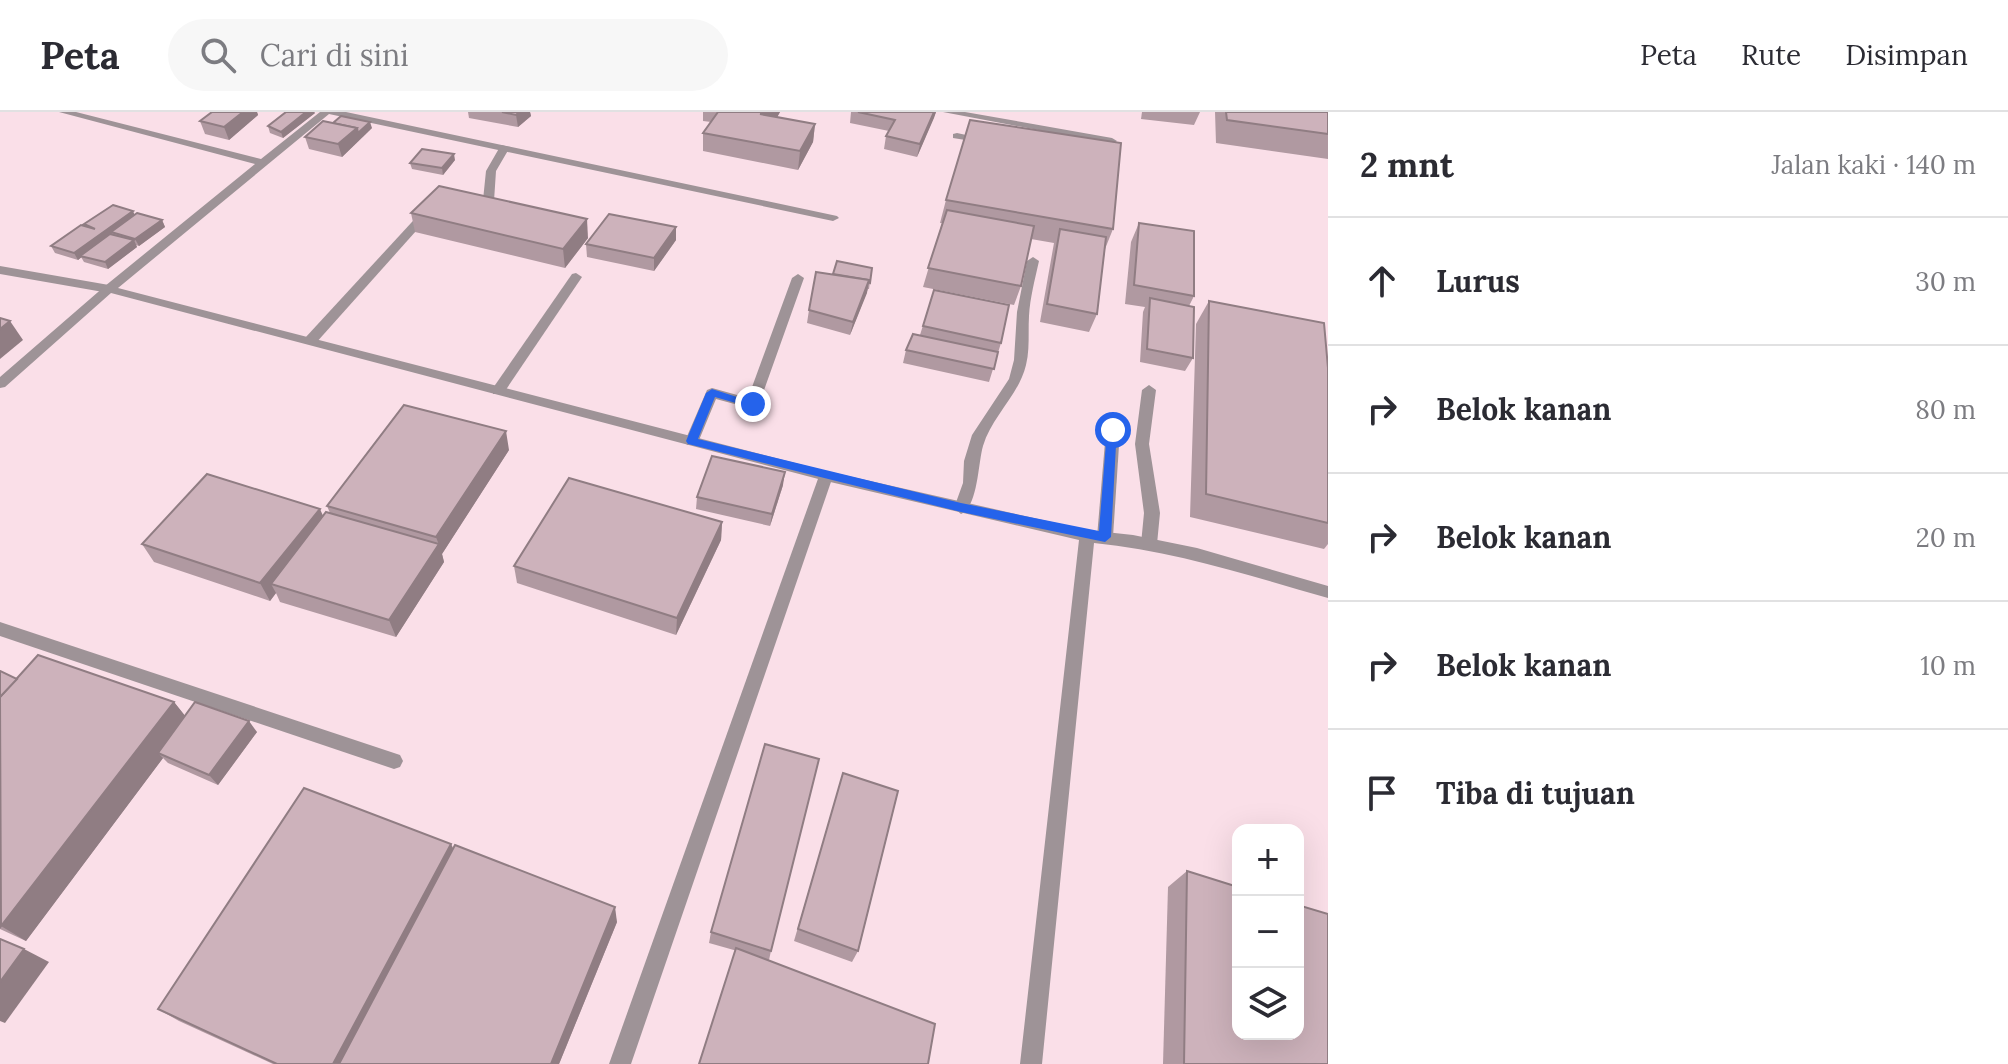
<!DOCTYPE html>
<html lang="id">
<meta charset="utf-8">
<style>
:root{--surface:#fff;--page:#f7f7f7;--text:#2b2b33;--muted:#7c7c81;--line:#e1e1e2}
body{margin:0;font-family:Lora,serif;background:var(--page);color:var(--text)}
.controls{position:absolute;right:24px;bottom:24px;display:grid;overflow:hidden;border-radius:16px;box-shadow:0 8px 32px #0002}
.controls button{width:72px;height:72px;display:grid;place-items:center;padding:0;border:0;border-bottom:2px solid var(--line);background:var(--surface);color:var(--text);font:40px sans-serif}
.stop{position:absolute;width:24px;height:24px;margin:-18px;border:6px solid #2563eb;border-radius:50%;background:#fff}
.stop.end{background:#2563eb;border-color:#fff;box-shadow:0 2px 8px #0008}
.list{margin:0;padding:0;list-style:none}
h2{display:flex;justify-content:space-between;align-items:center;height:104px;margin:0;padding:0 32px;font-size:34px}
h2 small{font-size:26px;font-weight:400;color:var(--muted)}
.list li{display:grid;grid-template-columns:52px 1fr auto;gap:24px;align-items:center;box-sizing:border-box;height:128px;padding:0 32px;border-top:2px solid var(--line)}
.list b{display:block;font-size:30px;white-space:nowrap}
.list em{font-size:26px;font-style:normal;color:var(--muted)}
.icon{flex:none;width:44px;height:44px;fill:none;stroke:currentColor;stroke-width:2;stroke-linecap:round;stroke-linejoin:round}
.map{position:relative;flex:none;width:1328px;height:952px;overflow:hidden}
header{display:flex;align-items:center;gap:48px;box-sizing:border-box;height:112px;padding:0 40px;background:var(--surface);border-bottom:2px solid var(--line)}
header strong{font-size:38px}
nav{display:flex;gap:44px;margin-inline-start:auto;font-size:28px}
.search{width:560px;height:72px;background:var(--page);display:flex;align-items:center;gap:20px;box-sizing:border-box;padding:0 28px;border-radius:44px;color:var(--muted);font-size:30px}
main{display:flex}
aside{flex:1;background:var(--surface)}
.map>svg:first-child{display:block}
.lines{fill:none;stroke-linecap:round;stroke-linejoin:round}
.service{fill:#9e9397;fill-rule:evenodd}
.minor{fill:#9e9397;fill-rule:evenodd}
.wall{fill:#b099a1}
.shaded-wall{fill:#907d83}
.building{fill:#cdb2bb;stroke:#907d83;stroke-width:2}
.route{fill:#2563eb}
</style>
<header>
<strong>Peta</strong>
<div class="search"><svg class="icon" aria-label="search" viewBox="0 0 24 24"><circle cx="10" cy="10" r="6"/><path d="M15 15l6 6"/></svg>Cari di sini</div>
<nav><a>Peta</a><a>Rute</a><a>Disimpan</a></nav>
</header>
<main>
<div class="map">
<svg width="1328" height="952" viewBox="0 0 1328 952">
<rect width="100%" height="100%" fill="#fadfe8"/>
<g class="lines">
<!-- service -->
<g class="service">
<polygon points="957,21 989,28 984,31 953,26 953,22"/>
<polygon points="501,33 510,35 496,59 494,89 483,98 475,98 475,94 483,88 486,59"/>
<polygon points="423,98 433,100 315,232 305,232 305,226"/>
<path d="M1033,145L1039,149C1035,167 1030,186 1029,204C1028,220 1030,237 1026,253C1019,283 992,304 983,334C978,351 978,395 961,402L954,396L963,371L964,349L972,323L1009,267L1014,248L1017,200L1027,149Z"/>
<polygon points="0,154 109,173 115,177 109,181 0,162"/>
<polygon points="576,161 582,165 503,282 493,282 493,276 572,162"/>
<polygon points="798,162 804,166 758,295 753,297 716,287 697,333 687,333 685,329 707,278 712,276 748,286 792,166"/>
<polygon points="1149,273 1156,278 1149,332 1160,401 1157,432 1149,438 1141,432 1144,401 1135,332 1142,278"/>
<polygon points="1113,313 1120,318 1113,425 1105,431 1097,425 1106,318"/>
<polygon points="826,359 833,364 631,952 609,952 819,364"/>
<polygon points="0,510 394,641 400,643 403,649 400,655 394,657 0,524"/>
</g>
<!-- minor -->
<g class="minor">
<path d="M59,0H76L261,47L320,0H346L837,104L839,106L833,109L329,2L118,176L826,359L1087,418L1133,423L1197,436L1328,474V486C1250,464 1175,439 1094,431L1042,952H1020L1079,428L826,369L111,181L5,275L0,276V265L105,174L255,52Z"/>
<polygon points="943,0 965,0 1112,26 1117,29 1112,32"/>
</g>
</g>
<!-- wall -->
<g class="wall">
<polygon points="212,0 257,0 258,3 229,28 205,22 200,9"/>
<polygon points="286,0 314,0 315,1 283,26 270,21 268,14"/>
<polygon points="468,0 530,0 531,4 518,15 469,6"/>
<polygon points="703,0 780,0 777,5 815,12 813,30 798,58 703,39 703,21 711,10 703,9"/>
<polygon points="851,0 936,0 917,45 884,37 886,24 889,19 850,11"/>
<polygon points="1142,0 1200,0 1194,13 1141,7"/>
<polygon points="1215,0 1328,0 1328,47 1216,31"/>
<polygon points="372,16 342,45 309,37 305,25"/>
<polygon points="455,48 443,63 412,57 410,51"/>
<polygon points="946,88 1113,117 1105,137 1097,202 1089,220 1040,210 1054,131 1031,127 1021,174 1014,193 923,175 942,111 940,111"/>
<polygon points="411,101 588,126 565,156 415,120"/>
<polygon points="135,103 162,108 165,115 139,134 136,133 137,135 108,157 84,150 81,145 78,148 55,141 51,134 85,115 84,112"/>
<polygon points="1139,111 1194,184 1189,194 1193,246 1185,259 1140,250 1143,200 1145,195 1125,192 1131,130"/>
<polygon points="676,128 654,159 587,145 586,132"/>
<polygon points="872,156 869,177 868,177 850,223 807,211 809,198 833,162"/>
<polygon points="934,178 1001,231 989,270 903,251 906,238 920,223"/>
<polygon points="1209,189 1328,256 1328,432 1324,437 1190,405 1196,212"/>
<polygon points="509,338 442,442 444,450 396,525 280,490 276,481 270,489 154,450 142,432 323,404 330,401 327,394"/>
<polygon points="783,373 770,414 696,397 697,385"/>
<polygon points="722,410 721,428 676,523 517,471 514,454"/>
<polygon points="0,559 17,567 174,590 185,604 257,620 218,673 168,651 163,646 26,829 0,817"/>
<polygon points="843,661 858,839 852,850 794,829"/>
<polygon points="453,736 617,810 559,952 273,952 179,909 158,897"/>
<polygon points="1187,759 1328,952 1163,952 1168,775"/>
<polygon points="711,820 771,839 769,848 709,831"/>
</g>
<!-- shaded-wall -->
<g class="shaded-wall">
<polygon points="243,0 257,0 258,3 229,28 224,15"/>
<polygon points="306,0 314,0 315,1 283,26 281,20"/>
<polygon points="519,0 530,0 531,4 518,15 516,3"/>
<polygon points="772,0 780,0 769,20 770,2"/>
<polygon points="934,0 936,0 934,6 917,45 920,32"/>
<polygon points="370,10 372,16 342,45 338,32 357,16"/>
<polygon points="815,12 813,30 798,58 800,39"/>
<polygon points="454,42 455,48 443,63 442,56"/>
<polygon points="133,99 136,106 111,120 112,122 78,148 74,141"/>
<polygon points="587,107 588,126 565,156 563,137"/>
<polygon points="162,108 165,115 139,134 135,127"/>
<polygon points="676,115 676,128 654,159 654,146"/>
<polygon points="134,128 137,135 108,157 105,150"/>
<polygon points="869,168 867,181 850,223 853,210"/>
<polygon points="10,209 23,228 0,247 0,217"/>
<polygon points="506,319 509,338 442,442 444,450 396,525 389,508 439,433 436,425"/>
<polygon points="785,360 783,373 770,414 772,402"/>
<polygon points="320,397 328,415 271,472 276,481 270,489 260,471"/>
<polygon points="722,410 721,428 676,523 677,506"/>
<polygon points="174,590 190,610 158,641 163,646 26,829 1,814"/>
<polygon points="249,609 257,620 218,673 209,663"/>
<polygon points="451,732 459,748 352,952 333,952"/>
<polygon points="615,795 617,810 559,952 551,952"/>
<polygon points="24,837 49,850 5,911 0,909 0,870"/>
</g>
<!-- building -->
<g class="building">
<polygon points="212,0 243,0 224,15 200,9"/>
<polygon points="286,0 306,0 281,20 268,14"/>
<polygon points="502,0 519,0 516,3"/>
<polygon points="718,0 772,0 770,2 760,2 815,12 800,39 703,21"/>
<polygon points="858,0 934,0 920,32 886,24 895,8"/>
<polygon points="1226,0 1328,0 1328,22 1227,8"/>
<polygon points="341,4 370,10 358,21 357,16 333,11"/>
<polygon points="970,8 1121,31 1113,117 946,88"/>
<polygon points="323,9 357,16 338,32 305,25"/>
<polygon points="422,37 454,42 442,56 410,51"/>
<polygon points="439,74 587,107 563,137 411,101"/>
<polygon points="113,93 133,99 74,141 51,134 81,113 95,117 84,112"/>
<polygon points="947,98 1034,114 1021,174 928,156"/>
<polygon points="137,101 162,108 135,127 111,120"/>
<polygon points="609,102 676,115 654,146 586,132"/>
<polygon points="1139,111 1194,119 1194,184 1134,173"/>
<polygon points="1060,117 1106,125 1097,202 1047,192"/>
<polygon points="110,122 134,128 105,150 80,144"/>
<polygon points="837,149 872,156 870,171 868,170 869,168 833,162"/>
<polygon points="816,160 869,168 853,210 809,198"/>
<polygon points="934,178 1009,193 1001,231 923,214"/>
<polygon points="1150,186 1194,195 1193,246 1147,237"/>
<polygon points="1209,189 1324,211 1328,256 1328,411 1206,382"/>
<polygon points="0,206 10,209 0,217"/>
<polygon points="913,222 998,240 994,257 906,238"/>
<polygon points="404,293 506,319 436,425 327,394"/>
<polygon points="712,344 785,360 772,402 697,385"/>
<polygon points="207,362 320,397 260,471 142,432"/>
<polygon points="569,366 722,410 677,506 514,454"/>
<polygon points="326,400 439,432 389,508 271,472"/>
<polygon points="38,543 174,590 1,814 0,585"/>
<polygon points="0,559 17,567 0,585"/>
<polygon points="195,590 249,609 209,663 158,641"/>
<polygon points="765,632 819,647 771,839 711,820"/>
<polygon points="843,661 898,679 858,839 798,817"/>
<polygon points="304,676 451,732 333,952 277,952 158,897"/>
<polygon points="455,733 615,795 551,952 339,952"/>
<polygon points="1187,759 1238,775 1238,922 1298,922 1298,793 1328,802 1328,952 1184,952"/>
<polygon points="0,827 24,837 0,870"/>
<polygon points="736,836 935,912 928,952 699,952"/>
</g>
<!-- route -->
<polygon class="route" points="712,277 759,292 753,296 715,285 698,327 961,391 1099,419 1107,318 1117,315 1111,425 1105,430 961,400 688,332 686,329 706,281"/>
</svg>
<div class="controls">
<button>+</button>
<button>−</button>
<button><svg class="icon" aria-label="layers" viewBox="0 0 24 24"><path d="M12 4l9 5-9 5-9-5zM3 14l9 5 9-5"/></svg></button>
</div>
<div class="stop" style="left:1113px;top:318px"></div>
<div class="stop end" style="left:753px;top:292px"></div>
</div>
<aside>
<h2>2 mnt<small>Jalan kaki · 140 m</small></h2>
<ul class="list">
<li><svg class="icon" aria-label="ahead" viewBox="0 0 24 24"><path d="M12 20V5M6 11l6-6 6 6"/></svg><div><b>Lurus</b></div><em>30 m</em></li>
<li><svg class="icon" aria-label="right" viewBox="0 0 24 24"><path d="M7 20v-9h11M14 6l5 5-5 5"/></svg><div><b>Belok kanan</b></div><em>80 m</em></li>
<li><svg class="icon" aria-label="right" viewBox="0 0 24 24"><path d="M7 20v-9h11M14 6l5 5-5 5"/></svg><div><b>Belok kanan</b></div><em>20 m</em></li>
<li><svg class="icon" aria-label="right" viewBox="0 0 24 24"><path d="M7 20v-9h11M14 6l5 5-5 5"/></svg><div><b>Belok kanan</b></div><em>10 m</em></li>
<li><svg class="icon" aria-label="arrive" viewBox="0 0 24 24"><path d="M6 21V4h12l-3 4 3 4H6"/></svg><div><b>Tiba di tujuan</b></div></li>
</ul>
</aside>
</main>
